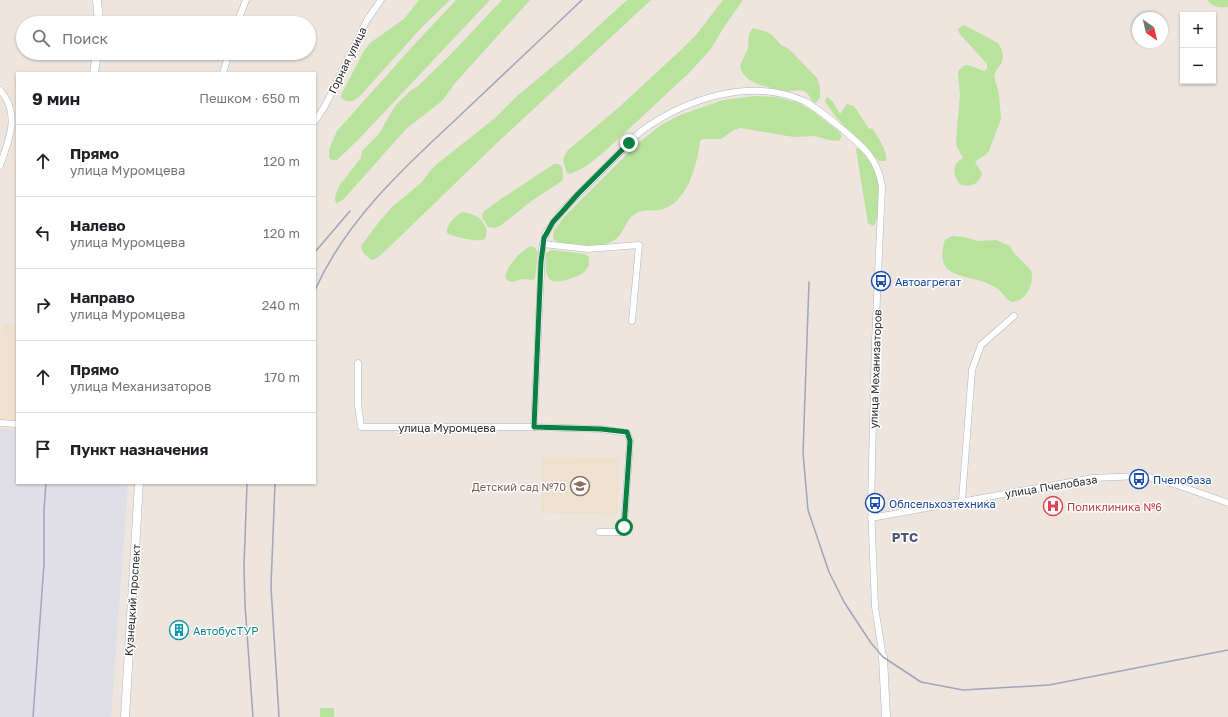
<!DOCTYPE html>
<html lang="ru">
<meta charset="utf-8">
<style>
:root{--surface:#fff;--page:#f6f6f6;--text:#202124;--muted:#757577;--line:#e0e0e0}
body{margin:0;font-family:"Golos Text",sans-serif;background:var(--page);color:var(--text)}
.controls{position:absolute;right:12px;top:12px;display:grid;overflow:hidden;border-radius:0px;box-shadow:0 1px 3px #0004}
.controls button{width:36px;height:36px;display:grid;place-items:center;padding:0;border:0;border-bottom:1px solid var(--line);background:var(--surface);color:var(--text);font:20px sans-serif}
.compass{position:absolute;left:1132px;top:12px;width:36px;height:36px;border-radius:50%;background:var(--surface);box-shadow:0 1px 3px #0004;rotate:146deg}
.stop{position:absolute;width:12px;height:12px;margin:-9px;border:3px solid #0b8043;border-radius:50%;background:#fff}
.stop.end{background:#0b8043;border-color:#fff;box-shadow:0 1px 4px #0008}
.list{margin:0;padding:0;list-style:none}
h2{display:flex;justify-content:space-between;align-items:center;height:52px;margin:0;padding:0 16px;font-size:17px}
h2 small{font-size:13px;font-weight:400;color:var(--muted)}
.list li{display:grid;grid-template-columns:26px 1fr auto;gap:12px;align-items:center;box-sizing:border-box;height:72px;padding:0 16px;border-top:1px solid var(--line)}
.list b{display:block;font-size:15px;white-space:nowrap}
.list p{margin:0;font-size:13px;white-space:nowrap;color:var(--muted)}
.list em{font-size:13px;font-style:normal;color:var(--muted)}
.icon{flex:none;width:22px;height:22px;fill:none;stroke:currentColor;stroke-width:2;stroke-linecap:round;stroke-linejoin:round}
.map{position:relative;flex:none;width:1228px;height:717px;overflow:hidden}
.search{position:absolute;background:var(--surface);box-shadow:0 1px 3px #0004;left:16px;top:16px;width:300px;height:44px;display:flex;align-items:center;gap:10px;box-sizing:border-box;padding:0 14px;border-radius:22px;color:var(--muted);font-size:15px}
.panel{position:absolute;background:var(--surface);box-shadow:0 1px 3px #0004;left:16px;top:72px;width:300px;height:412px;border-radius:0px}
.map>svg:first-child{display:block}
.industrial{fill:#e0dee6}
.education{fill:#eee1ce}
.green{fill:#b9e29c}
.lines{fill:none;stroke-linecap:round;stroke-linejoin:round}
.street-casing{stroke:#b1b5bf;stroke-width:7}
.secondary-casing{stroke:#b1b5bf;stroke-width:9}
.street{stroke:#fff;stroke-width:6}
.secondary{stroke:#fff;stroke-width:8}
.rail{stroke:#a1a5b5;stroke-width:1.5}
.route{stroke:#0b8043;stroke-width:5}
.labels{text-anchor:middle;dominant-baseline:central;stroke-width:3;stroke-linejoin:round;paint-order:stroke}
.street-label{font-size:11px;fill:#2b2b2b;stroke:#fff}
.transit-label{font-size:11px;fill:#164399;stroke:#fff;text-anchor:start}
.education-label{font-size:11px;fill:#785e54;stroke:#fff;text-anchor:end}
.health-label{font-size:11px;fill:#be3a42;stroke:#fff;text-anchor:start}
.culture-label{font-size:11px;fill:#0d838f;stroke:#fff;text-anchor:start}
.quarter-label{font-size:13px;font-weight:bold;fill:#4c587c;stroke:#fff}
</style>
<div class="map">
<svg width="1228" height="717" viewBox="0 0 1228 717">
<rect width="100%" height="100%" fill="#ede5de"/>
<!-- industrial -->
<polygon class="industrial" points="0,429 17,430 17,483 128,483 111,717 0,717"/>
<!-- education -->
<g class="education">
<polygon points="4,324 17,325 17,420 0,419 0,335 3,335"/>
<polygon points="542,457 619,458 618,515 541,513"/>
</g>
<!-- green -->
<g class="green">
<path d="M419,0H450L423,26L360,96C354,101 347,105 341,97L342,93L364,51L370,43L404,19Z"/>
<polygon points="456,0 490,0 357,141 337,160 332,160 329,158 329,149 337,131 412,47"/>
<polygon points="502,0 530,0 456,82 442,101 406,129 343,200 337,203 335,201 335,197 339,186 361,158 362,151 379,134 395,106 410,91 418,86 451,54"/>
<path d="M627,0H651L498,142L382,254L375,259L372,260C367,257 361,252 361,246L379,222L392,207L422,182L430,171L437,164L495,118L517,96L570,52Z"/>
<polygon points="723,0 743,0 726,24 710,50 689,73 604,152 585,167 570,174 567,173 563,160 567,151 617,109 681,50 696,35"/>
<path d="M1207,0H1228V7C1219,8 1213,7 1207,0Z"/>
<path d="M964,25L998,43C1002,49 1005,58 1001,64C998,68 995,71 994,75L999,94L1001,119L989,151L985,155L975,162L982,173C979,184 971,188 960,184C952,174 952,164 963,158L957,147L956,142L960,95L958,73L959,70L965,65L971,66L984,71L987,69V64L959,33L958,29L961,26Z"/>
<path d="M753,28L767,32L772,35L781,45L789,49L817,78L820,87V97L817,102L814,103C810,99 809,93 804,91C798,89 791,92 785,91C770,88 743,84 740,66L748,48L749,34Z"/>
<path d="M755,96L777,97L799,103L813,111L838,131L842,136L839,141L829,140L815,136L794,137L740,128L734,130L721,139H703L700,141C697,166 687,205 659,210C651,211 641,209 635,214C627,218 625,229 619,236C606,251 572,247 555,241L553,238L554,231L564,217L637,144L661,125L680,115L723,100Z"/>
<path d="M827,97L833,102L840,114L847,104L854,106L867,126L869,129L872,128C877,136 889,153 886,161H879L836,117L825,102L826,98Z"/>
<path d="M857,148C862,149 864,152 866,156C871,162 875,168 877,176C880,187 882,218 873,226L868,223L856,150Z"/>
<polygon points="554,164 558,164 562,167 563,176 562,181 533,200 500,226 494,228 488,227 482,217 483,212 498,201"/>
<path d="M464,212C469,214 476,215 479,218C485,223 489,232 485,239C479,243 454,237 447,233C446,226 456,213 464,212Z"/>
<path d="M952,236L963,237L979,241L996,240L1010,246L1014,253L1031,270C1035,283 1026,302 1011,302C1005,298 1001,290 995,287C990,285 986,282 981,281C955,274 935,273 945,240Z"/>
<path d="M531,246L535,248L538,253L535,278L534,280L522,279L512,282L507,280L505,276C508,265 520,251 531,246Z"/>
<path d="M552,250L585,254L589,257V265C585,274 578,276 569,279C557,283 547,284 546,269C546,263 545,258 546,253Z"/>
<rect x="320" y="708" width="14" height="9"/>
</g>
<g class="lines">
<!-- street casing -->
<g class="street-casing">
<g id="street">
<polyline points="237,23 246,0"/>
<polyline points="223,73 229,53"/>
<path d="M0,90C21,114 9,139 0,166"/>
<polyline points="315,121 325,106 367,20 381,0"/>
<polyline points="543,244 588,249 639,245 632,321"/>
<polyline points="358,363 358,405 361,427 534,427 601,429 627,433 630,441 624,527 621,532 599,532"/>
<polyline points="0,423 17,424"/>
<path d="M534,427L542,249L546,233L561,212L640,132C685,99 750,77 804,101C817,108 830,119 841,128C863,147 877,157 882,186L875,342L871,505L875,607L883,657"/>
<polyline points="962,500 972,370 981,345 1014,316"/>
<polyline points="871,518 1093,478 1140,476 1153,478 1183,487 1228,503"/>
</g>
</g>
<!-- secondary casing -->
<g class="secondary-casing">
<g id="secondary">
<polyline points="97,0 99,23"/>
<polyline points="94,73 97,53"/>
<polyline points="883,657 886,717"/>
<polyline points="125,717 139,483"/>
</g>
</g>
<!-- street -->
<use href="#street" class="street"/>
<!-- secondary -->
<use href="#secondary" class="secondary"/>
<!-- rail -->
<g class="rail">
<polyline points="315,252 350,211"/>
<polyline points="809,282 803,453 808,510 829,572 844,602 871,643 883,657 921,682 963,690 1049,685 1228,650"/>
<path d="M315,290C345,223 399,172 452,123C495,82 539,41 582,0"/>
<polyline points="247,483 244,567 245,605 253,717"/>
<polyline points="275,483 271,587 279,717"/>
<polyline points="33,717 44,564 44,510 46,483"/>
</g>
</g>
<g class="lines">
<!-- route -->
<polyline class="route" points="624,527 630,441 627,432 601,429 534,427 541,262 544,238 553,222 578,194 629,143"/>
</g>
<!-- icons -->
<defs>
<g id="bus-ring" transform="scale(1)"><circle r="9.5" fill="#fff" stroke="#1a4fb4" stroke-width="1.5"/><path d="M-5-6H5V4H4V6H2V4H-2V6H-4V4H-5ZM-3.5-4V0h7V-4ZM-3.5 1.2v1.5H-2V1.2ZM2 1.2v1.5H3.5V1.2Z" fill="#1a4fb4"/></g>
<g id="school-ring" transform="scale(1)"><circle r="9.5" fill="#fff" stroke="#8d6e63" stroke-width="1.5"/><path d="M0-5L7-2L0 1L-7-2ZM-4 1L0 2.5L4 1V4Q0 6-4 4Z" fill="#8d6e63"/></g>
<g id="hospital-ring" transform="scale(1)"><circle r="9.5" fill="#fff" stroke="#e0444e" stroke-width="1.5"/><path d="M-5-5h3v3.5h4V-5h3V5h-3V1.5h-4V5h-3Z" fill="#e0444e"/></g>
<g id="building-ring" transform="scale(1)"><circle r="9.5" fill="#fff" stroke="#0f9aa8" stroke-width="1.5"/><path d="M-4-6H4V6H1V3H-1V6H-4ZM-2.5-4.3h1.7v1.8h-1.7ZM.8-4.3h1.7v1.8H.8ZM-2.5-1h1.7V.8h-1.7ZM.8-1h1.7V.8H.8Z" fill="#0f9aa8"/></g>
</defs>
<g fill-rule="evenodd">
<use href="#bus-ring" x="881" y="281"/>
<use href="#bus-ring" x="1139" y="479"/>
<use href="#school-ring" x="580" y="486"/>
<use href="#bus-ring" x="875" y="503"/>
<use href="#hospital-ring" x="1053" y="506"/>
<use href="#building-ring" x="179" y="630"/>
</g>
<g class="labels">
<!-- street labels -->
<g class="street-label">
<text transform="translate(347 60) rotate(-64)">Горная улица</text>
<text transform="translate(875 369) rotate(-88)">улица Механизаторов</text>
<text x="447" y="427">улица Муромцева</text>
<text transform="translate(1051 486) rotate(-9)">улица Пчелобаза</text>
<text transform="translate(132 600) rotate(-86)">Кузнецкий проспект</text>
</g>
<!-- transit labels -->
<g class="transit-label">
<text x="895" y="281">Автоагрегат</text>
<text x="1153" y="479">Пчелобаза</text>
<text x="889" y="503">Облсельхозтехника</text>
</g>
<!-- education labels -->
<g class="education-label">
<text x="566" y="486">Детский сад №70</text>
</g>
<!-- health labels -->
<g class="health-label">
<text x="1067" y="506">Поликлиника №6</text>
</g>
<!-- culture labels -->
<g class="culture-label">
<text x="193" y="630">АвтобусТУР</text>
</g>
<!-- quarter labels -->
<g class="quarter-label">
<text x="905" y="537">РТС</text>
</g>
</g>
</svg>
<div class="controls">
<button>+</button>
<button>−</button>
</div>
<svg class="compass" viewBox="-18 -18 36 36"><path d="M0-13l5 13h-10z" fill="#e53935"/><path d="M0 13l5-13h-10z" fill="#757577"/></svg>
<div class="stop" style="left:624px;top:527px"></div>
<div class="stop end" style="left:629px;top:143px"></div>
<div class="search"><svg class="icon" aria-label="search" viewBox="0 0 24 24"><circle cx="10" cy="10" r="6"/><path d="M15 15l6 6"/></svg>Поиск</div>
<section class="panel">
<h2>9 мин<small>Пешком · 650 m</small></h2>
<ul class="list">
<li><svg class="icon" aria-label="ahead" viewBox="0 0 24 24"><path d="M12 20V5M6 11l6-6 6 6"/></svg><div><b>Прямо</b><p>улица Муромцева</p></div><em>120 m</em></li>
<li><svg class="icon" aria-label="left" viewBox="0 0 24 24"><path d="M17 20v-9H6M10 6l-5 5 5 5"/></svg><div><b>Налево</b><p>улица Муромцева</p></div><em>120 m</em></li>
<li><svg class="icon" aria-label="right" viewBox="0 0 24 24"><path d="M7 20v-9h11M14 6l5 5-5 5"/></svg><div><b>Направо</b><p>улица Муромцева</p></div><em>240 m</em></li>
<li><svg class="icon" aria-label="ahead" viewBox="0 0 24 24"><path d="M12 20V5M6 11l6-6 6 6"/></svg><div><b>Прямо</b><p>улица Механизаторов</p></div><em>170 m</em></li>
<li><svg class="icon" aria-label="arrive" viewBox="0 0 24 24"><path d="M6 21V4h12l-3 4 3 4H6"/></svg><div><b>Пункт назначения</b></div></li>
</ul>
</section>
</div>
